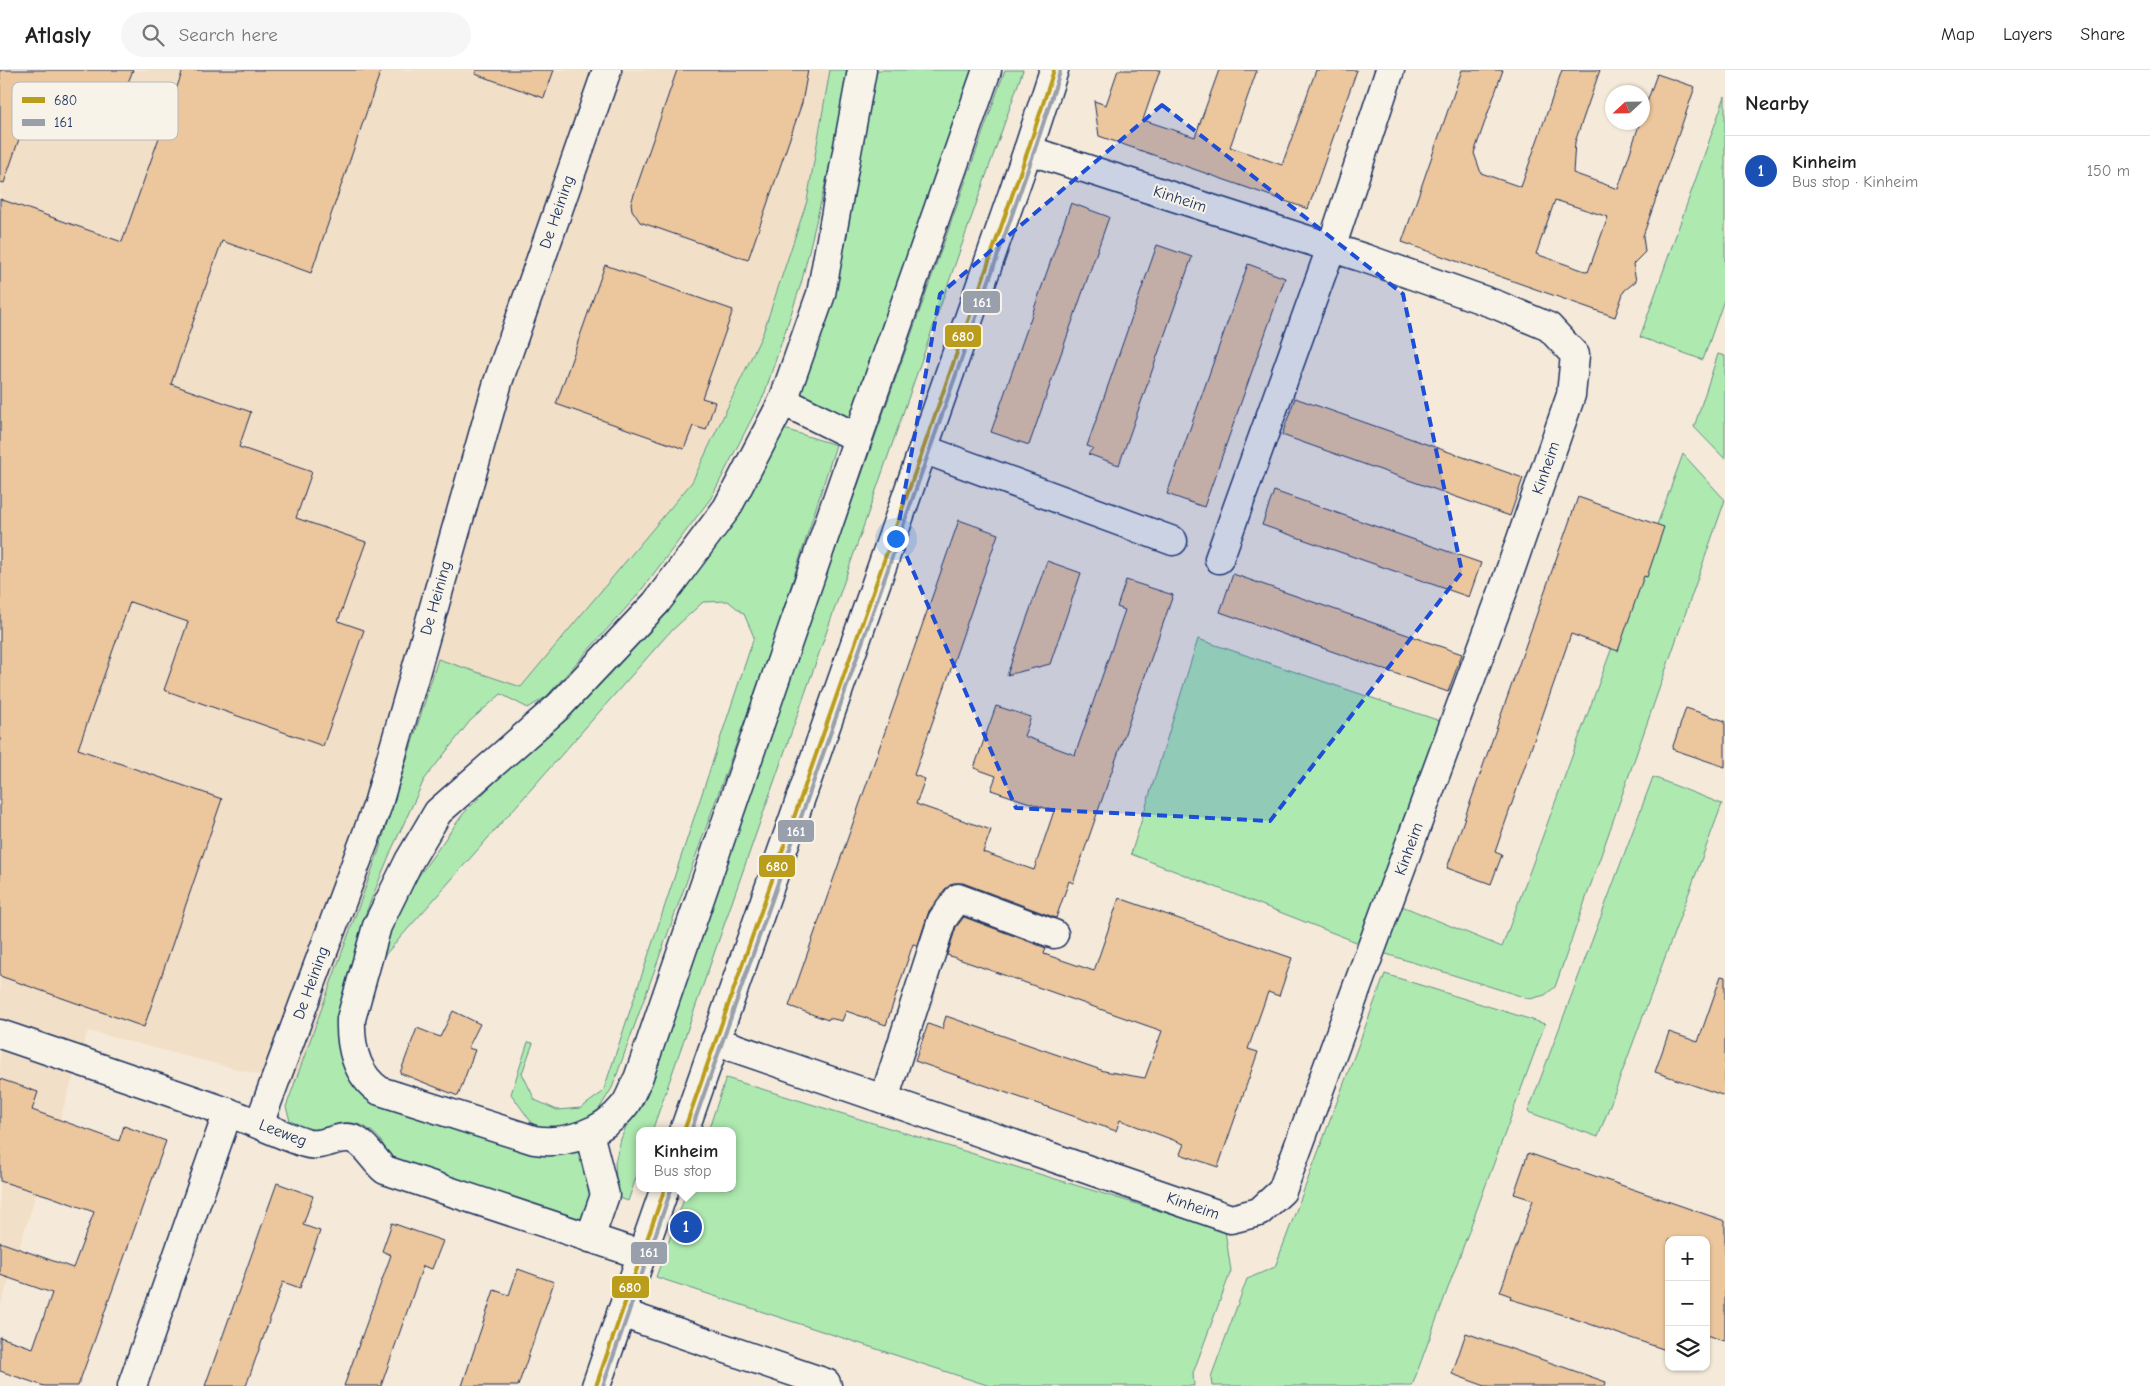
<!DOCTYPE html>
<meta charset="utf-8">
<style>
:root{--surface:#fff;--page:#f6f6f6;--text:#222;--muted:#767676;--line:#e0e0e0;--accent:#d1495b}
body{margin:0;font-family:"Comic Neue",sans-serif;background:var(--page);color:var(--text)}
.controls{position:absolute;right:15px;bottom:15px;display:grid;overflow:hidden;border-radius:10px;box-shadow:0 1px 4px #0004}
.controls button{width:45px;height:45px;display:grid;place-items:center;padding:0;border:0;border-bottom:1px solid var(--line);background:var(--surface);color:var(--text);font:25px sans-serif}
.compass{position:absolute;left:1605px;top:15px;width:45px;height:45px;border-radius:50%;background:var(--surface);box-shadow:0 1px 4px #0004;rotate:248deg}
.you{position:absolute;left:895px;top:468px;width:18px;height:18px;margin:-12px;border:4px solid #fff;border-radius:50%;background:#1a73e8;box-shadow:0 0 0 8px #1a73e833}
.badge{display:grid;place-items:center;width:32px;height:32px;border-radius:50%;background:var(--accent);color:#fff;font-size:16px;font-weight:700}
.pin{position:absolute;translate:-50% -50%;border:2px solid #fff;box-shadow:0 1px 5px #0006}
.popup{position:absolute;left:636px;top:1057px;width:100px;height:65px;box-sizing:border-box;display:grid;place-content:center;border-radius:10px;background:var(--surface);filter:drop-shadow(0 1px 4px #0005);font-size:16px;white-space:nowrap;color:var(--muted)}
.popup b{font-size:19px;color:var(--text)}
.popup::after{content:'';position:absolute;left:50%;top:100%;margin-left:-10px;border:10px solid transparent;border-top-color:var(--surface)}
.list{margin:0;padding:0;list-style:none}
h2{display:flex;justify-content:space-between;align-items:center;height:65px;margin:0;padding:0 20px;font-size:21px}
h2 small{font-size:16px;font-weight:400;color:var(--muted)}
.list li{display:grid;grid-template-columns:32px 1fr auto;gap:15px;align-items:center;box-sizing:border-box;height:70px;padding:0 20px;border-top:1px solid var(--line)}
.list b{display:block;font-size:19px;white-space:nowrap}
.list p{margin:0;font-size:16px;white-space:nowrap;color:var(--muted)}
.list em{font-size:16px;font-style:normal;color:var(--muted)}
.icon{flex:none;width:28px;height:28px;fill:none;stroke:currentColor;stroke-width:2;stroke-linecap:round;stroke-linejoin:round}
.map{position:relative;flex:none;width:1725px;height:1316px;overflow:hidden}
header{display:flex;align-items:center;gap:30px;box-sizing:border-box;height:70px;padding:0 25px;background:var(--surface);border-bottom:1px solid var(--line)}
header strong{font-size:24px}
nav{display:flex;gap:28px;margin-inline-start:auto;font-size:18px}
.search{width:350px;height:45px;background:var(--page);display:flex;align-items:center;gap:12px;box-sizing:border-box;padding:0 18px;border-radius:28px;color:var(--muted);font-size:19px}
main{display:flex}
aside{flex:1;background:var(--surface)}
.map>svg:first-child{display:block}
.built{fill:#f2dfc7}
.green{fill:#aeeab0;stroke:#648c87}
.building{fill:#ecc69c;stroke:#1b2f5e;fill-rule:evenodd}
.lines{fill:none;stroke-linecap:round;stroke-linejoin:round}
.minor-casing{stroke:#1b2f5e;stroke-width:31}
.minor{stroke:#f7f3e8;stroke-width:28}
.bus-1-casing{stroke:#f7f3e8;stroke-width:8}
.bus-2-casing{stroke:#f7f3e8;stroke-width:8}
.bus-1{stroke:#bb9d1c;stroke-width:4}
.bus-2{stroke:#99a0ab;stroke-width:4}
.marked{fill:#1d4ed8;fill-opacity:0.2;stroke:#1d4ed8;stroke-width:4;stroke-dasharray:10 6;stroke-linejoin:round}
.labels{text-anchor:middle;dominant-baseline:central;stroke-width:4;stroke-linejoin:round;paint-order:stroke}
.street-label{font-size:16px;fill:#1b2f5e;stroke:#f7f3e8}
.key{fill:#f7f3e8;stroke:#b5b8bf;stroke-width:1}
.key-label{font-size:14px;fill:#1b2f5e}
.line-badge{stroke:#f7f3e8;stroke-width:2}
.badge-label{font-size:14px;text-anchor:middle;font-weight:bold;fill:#fff}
</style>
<header>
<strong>Atlasly</strong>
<div class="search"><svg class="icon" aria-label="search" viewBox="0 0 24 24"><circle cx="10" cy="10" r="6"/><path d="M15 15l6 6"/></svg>Search here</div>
<nav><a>Map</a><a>Layers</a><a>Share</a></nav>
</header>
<main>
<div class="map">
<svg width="1725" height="1316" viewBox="0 0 1725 1316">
<rect width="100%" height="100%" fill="#f5ead9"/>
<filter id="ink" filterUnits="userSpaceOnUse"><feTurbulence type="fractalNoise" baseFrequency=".02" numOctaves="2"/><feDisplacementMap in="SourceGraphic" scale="10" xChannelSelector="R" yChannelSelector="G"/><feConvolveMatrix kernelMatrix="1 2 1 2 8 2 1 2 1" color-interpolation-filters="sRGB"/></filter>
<g filter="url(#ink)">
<!-- built -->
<polygon class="built" points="0,0 830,0 807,131 763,263 692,412 521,617 438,589 378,783 294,1014 88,961 0,1238"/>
<!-- green -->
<g class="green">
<path d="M830,0H849L837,65L801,214L764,325L711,428L636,527L546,627L528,638L501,624L470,651L424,710L391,781L365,845L351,949L362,1004L534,1070L589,1063L594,1155L388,1089C383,1057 344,1039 319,1065L291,1054L286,1037L378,783L438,589L521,617L692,412L763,263L807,131Z"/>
<polygon points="876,0 972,0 849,349 797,326 834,226"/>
<polygon points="1005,0 1023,0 652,1061 640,1061 640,1096 628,1131 617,1127 615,1092 621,1069 672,940"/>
<polygon points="1725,26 1725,227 1703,290 1640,267"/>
<polygon points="1718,284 1725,286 1725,389 1694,357"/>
<polygon points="781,358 836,375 773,572 612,1018 599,1039 582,1052 539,1063 511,1024 528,972 533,973 522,1003 535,1030 557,1040 581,1038 603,1022 754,567 744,544 728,531 703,532 668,564 369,903 408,821 463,744 676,529 734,452"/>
<polygon points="1683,384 1725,430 1555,917 1545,925 1530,929 1383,883 1402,836 1502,877"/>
<polygon points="1198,569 1440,651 1364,875 1131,784"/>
<polygon points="1653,707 1722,734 1598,1067 1528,1042"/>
<polygon points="1385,904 1545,954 1412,1316 1212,1316 1211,1307 1247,1209 1275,1197"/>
<polygon points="726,1008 1225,1161 1231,1201 1193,1303 1194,1316 990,1316 656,1207 688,1118 732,1118 732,1061 708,1061"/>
</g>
<!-- building -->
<g class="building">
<polygon points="0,0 133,0 110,58 32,31 4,113 0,112"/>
<polygon points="183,0 381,0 311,203 222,171 171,314 251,342 239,377 312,402 296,448 366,472 338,551 364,560 323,676 164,620 188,552 130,532 78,679 222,729 144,957 0,906 0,129 122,172"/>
<polygon points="476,0 554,0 544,28 475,4"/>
<polygon points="677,0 808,0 802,33 748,190 640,152 632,140 631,133"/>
<polygon points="1118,0 1160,0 1143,50 1195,67 1219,0 1257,0 1230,77 1282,95 1316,0 1357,0 1308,139 1099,66 1094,31 1106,35"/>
<path d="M1462,0H1503L1474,83L1481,103L1521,117L1562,0H1600L1575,72L1573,103L1618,119L1640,52H1642V46L1657,4L1695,17L1643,166L1645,182L1633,194L1636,211L1624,221L1615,247L1402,172ZM1555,130L1608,147L1588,202L1536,184Z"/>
<polygon points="1071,133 1109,147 1029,375 991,362"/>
<polygon points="1157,175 1192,187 1119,395 1088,384 1093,378 1087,376"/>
<polygon points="1248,194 1285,208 1204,437 1167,424"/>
<polygon points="605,195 733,240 702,328 715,332 706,360 693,356 684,379 556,334"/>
<polygon points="1295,328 1523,408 1510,446 1282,365"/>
<polygon points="1274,421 1481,493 1469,527 1262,455"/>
<polygon points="1578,427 1664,457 1647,507 1644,506 1618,581 1571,564 1495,782 1502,785 1491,814 1447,798"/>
<polygon points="959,450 998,464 914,705 925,709 916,734 991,760 983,782 1034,800 1054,741 991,720 996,706 974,698 996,636 1031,647 1024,666 1075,685 1125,540 1117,537 1126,510 1173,525 1073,813 1069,811 1056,848 963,813 953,813 945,819 929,841 918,875 913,874 886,955 846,941 842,951 829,948 828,950 789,936"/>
<polygon points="1047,491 1081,503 1050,594 1007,605"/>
<polygon points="1233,504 1462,584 1448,622 1220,542"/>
<polygon points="1686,638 1725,651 1725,697 1672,679"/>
<polygon points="1119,828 1292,888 1279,926 1268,922 1248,979 1258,982 1218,1097 1180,1084 1184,1074 1120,1050 1116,1061 915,991 928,954 942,959 946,946 1104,1001 1145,1008 1162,961 947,885 956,857 964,847 1046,878 1044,884 1094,901"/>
<polygon points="1721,906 1725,907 1725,1026 1655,1002 1669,962 1698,972"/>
<polygon points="453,941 480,954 468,978 475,980 458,1026 400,1003 417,958 440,967"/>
<polygon points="0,1009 38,1022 32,1040 119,1071 124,1056 166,1071 78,1316 44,1316 0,1301 0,1267 33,1278 52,1223 0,1205 0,1172 73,1198 94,1142 49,1126 0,1111"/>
<polygon points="1528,1083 1725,1151 1725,1271 1706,1265 1706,1170 1669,1170 1669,1281 1566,1246 1510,1229 1511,1226 1500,1222 1533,1130 1514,1124"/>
<polygon points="277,1113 313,1126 303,1155 320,1161 300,1218 283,1212 246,1316 205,1316"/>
<polygon points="392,1153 443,1171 432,1199 423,1196 381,1316 344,1316 391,1185 382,1181"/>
<polygon points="518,1199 554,1212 518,1316 462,1316 494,1220 509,1225"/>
<polygon points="1466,1263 1606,1312 1605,1316 1485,1316 1452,1304"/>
</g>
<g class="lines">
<!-- minor casing -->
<g class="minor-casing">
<g id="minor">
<polyline points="862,0 821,224 783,331 858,368 987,0"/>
<path d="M783,331L727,438L656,533L559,636L438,742L409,791L377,856L351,949C350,976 356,1005 380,1021L534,1070C565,1075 603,1063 624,1036C630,1029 633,1017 638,1009L858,368"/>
<polyline points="923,379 1173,471"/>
<polyline points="1219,489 1331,178 1390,0"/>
<path d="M0,964C76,990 151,1015 227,1042C253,1051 278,1064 305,1073C322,1079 338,1064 353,1069C365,1073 374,1091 385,1100L642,1185"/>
<polyline points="715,971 1231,1149 1259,1142 1282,1121 1503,521 1571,325 1575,285 1549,257 1497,235 1367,189 1028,80"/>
<polyline points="884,1029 942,850 958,828 1054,864"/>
<polyline points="259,1054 378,734 498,312 607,0"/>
<polyline points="684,1061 1028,80 1054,0"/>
<polyline points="589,1063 605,1125 590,1168"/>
<polyline points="621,1243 826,1313 827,1316"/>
<polyline points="132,1316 228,1042"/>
<polyline points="596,1316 665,1118"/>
</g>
</g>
<!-- minor -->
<use href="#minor" class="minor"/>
<!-- bus-1 casing -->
<g class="bus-1-casing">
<g id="bus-1">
<polyline points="684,1061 1028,80 1054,0"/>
<polyline points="596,1316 665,1118"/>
</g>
</g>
<!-- bus-2 casing -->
<g class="bus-2-casing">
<g id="bus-2">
<polyline points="691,1061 1034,82 1060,2"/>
<polyline points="603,1316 671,1120"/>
</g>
</g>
<!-- bus-1 -->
<use href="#bus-1" class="bus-1"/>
<!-- bus-2 -->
<use href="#bus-2" class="bus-2"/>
</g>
</g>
<!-- marked area -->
<path class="marked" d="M1162,35L1403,224L1462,502L1270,751L1016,738L897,464L940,224Z"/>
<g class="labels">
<!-- street labels -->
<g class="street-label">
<text transform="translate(1180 129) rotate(18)">Kinheim</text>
<text transform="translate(557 142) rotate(-71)">De Heining</text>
<text transform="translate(1546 398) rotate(-71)">Kinheim</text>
<text transform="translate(436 528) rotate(-74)">De Heining</text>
<text transform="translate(1409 779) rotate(-70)">Kinheim</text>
<text transform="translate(311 913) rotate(-70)">De Heining</text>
<text transform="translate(283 1063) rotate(21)">Leeweg</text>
<text transform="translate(1193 1136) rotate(19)">Kinheim</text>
</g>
</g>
<!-- legend -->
<rect x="12" y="12" width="166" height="58" rx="8" class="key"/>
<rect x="22" y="27" width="23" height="6" fill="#bb9d1c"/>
<rect x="22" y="49" width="23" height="7" fill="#99a0ab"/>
<g class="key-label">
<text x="54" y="35">680</text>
<text x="54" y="57">161</text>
</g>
<g class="line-badge">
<rect x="962" y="220" width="39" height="24" rx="5" fill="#99a0ab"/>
<rect x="944" y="254" width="38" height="24" rx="5" fill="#bb9d1c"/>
<rect x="777" y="749" width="38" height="24" rx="5" fill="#99a0ab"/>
<rect x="758" y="784" width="38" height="24" rx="5" fill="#bb9d1c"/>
<rect x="630" y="1171" width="38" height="24" rx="5" fill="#99a0ab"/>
<rect x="611" y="1205" width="39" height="24" rx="5" fill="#bb9d1c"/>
</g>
<g class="badge-label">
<text x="982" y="237">161</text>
<text x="963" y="271">680</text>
<text x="796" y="766">161</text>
<text x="777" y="801">680</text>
<text x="649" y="1187">161</text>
<text x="630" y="1222">680</text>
</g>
</svg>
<div class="controls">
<button>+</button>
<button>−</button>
<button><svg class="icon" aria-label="layers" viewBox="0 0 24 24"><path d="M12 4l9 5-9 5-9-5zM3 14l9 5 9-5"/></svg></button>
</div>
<svg class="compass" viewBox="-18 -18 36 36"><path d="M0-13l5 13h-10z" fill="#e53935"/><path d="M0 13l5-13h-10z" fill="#767676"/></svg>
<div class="you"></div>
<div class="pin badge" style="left:686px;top:1157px;background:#1a4fb4">1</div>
<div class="popup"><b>Kinheim</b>Bus stop</div>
</div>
<aside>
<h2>Nearby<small></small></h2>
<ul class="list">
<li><span class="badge" style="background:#1a4fb4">1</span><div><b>Kinheim</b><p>Bus stop · Kinheim</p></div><em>150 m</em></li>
</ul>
</aside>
</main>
